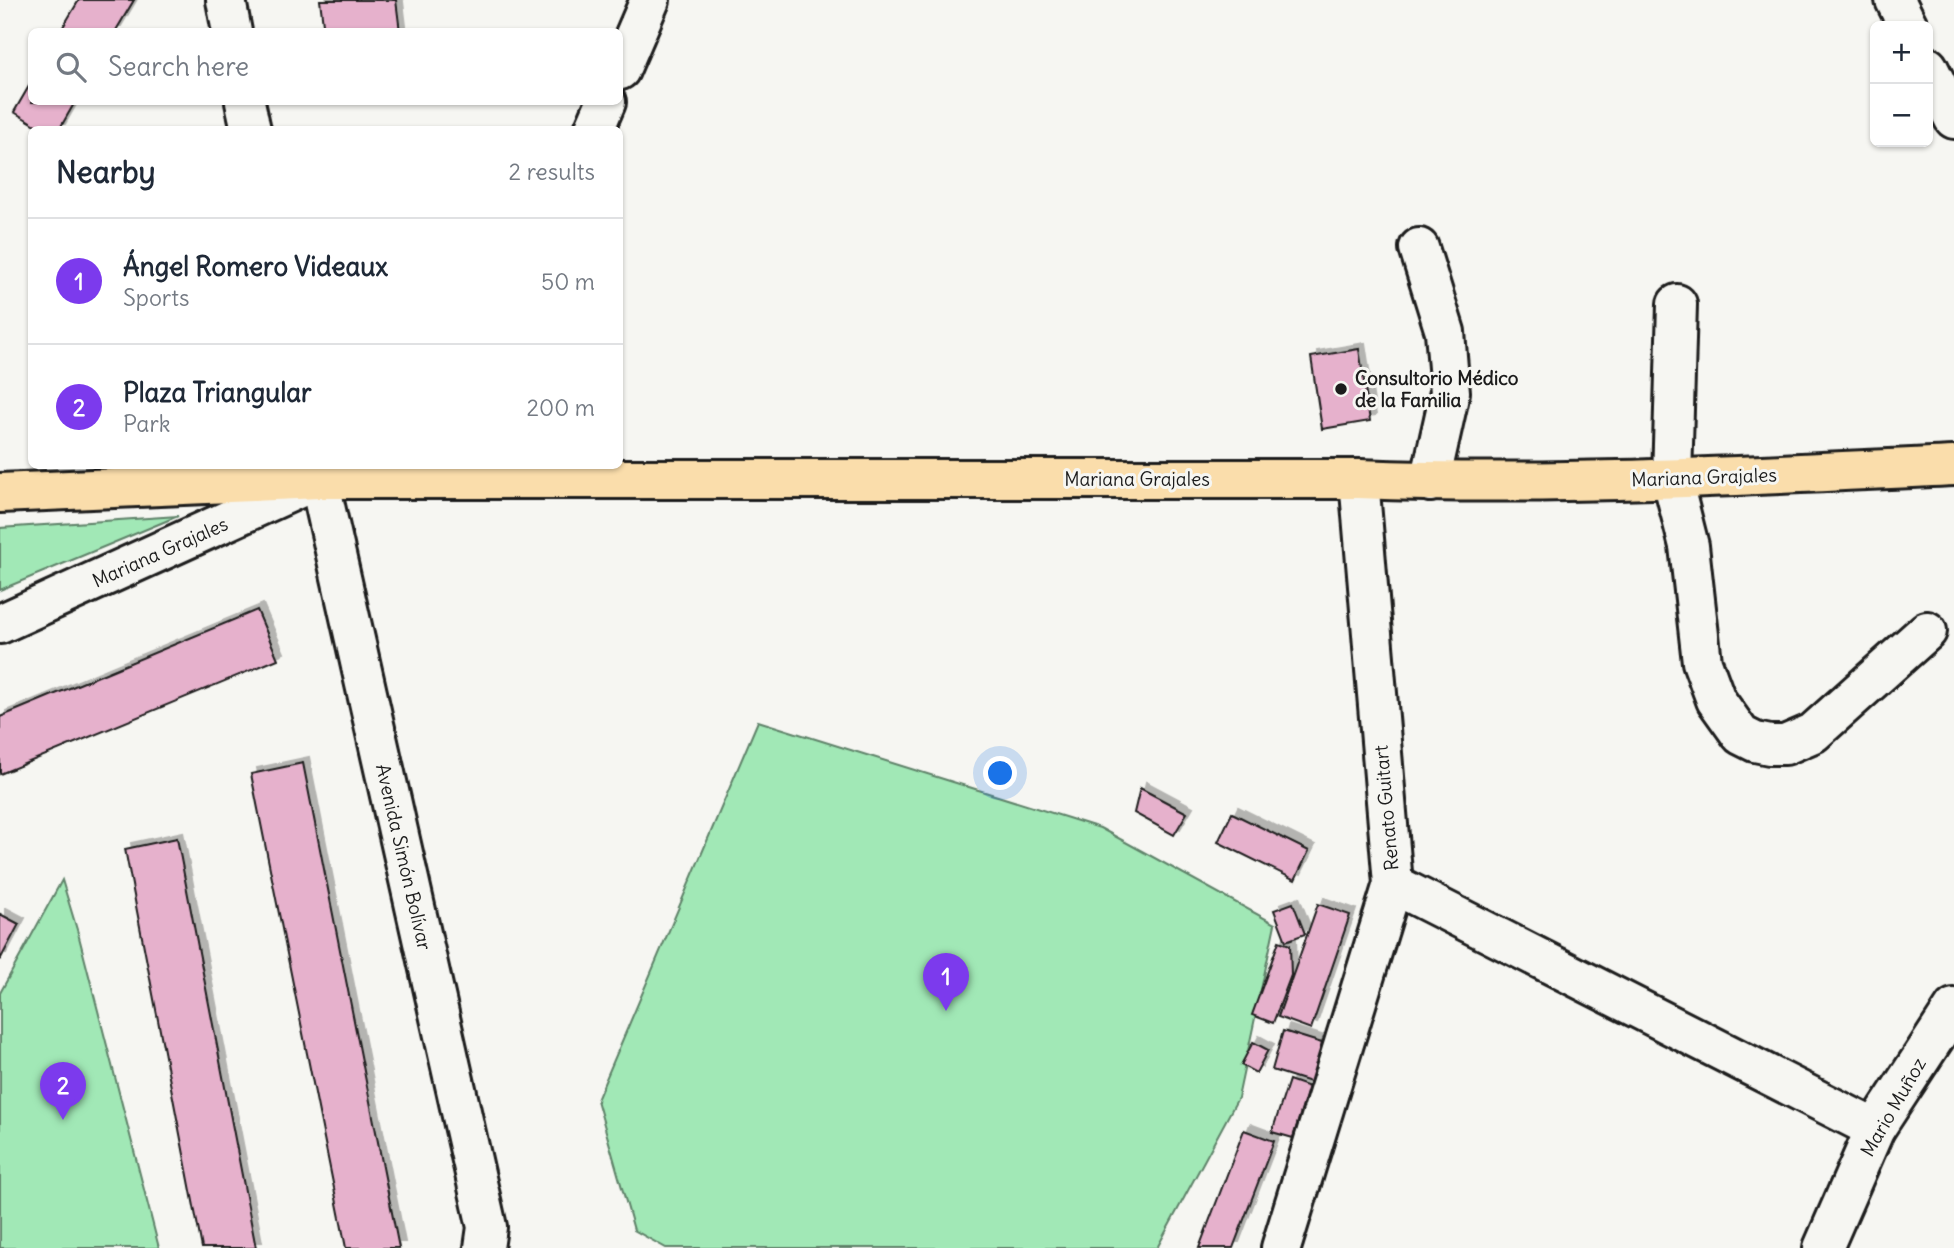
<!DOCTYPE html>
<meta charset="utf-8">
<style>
:root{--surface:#fff;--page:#f2f2f3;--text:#1f2937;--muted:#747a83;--line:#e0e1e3;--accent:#7c3aed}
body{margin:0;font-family:Delius,sans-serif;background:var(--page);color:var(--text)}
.controls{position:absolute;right:21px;top:21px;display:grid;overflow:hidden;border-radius:10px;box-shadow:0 2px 5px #0004}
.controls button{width:63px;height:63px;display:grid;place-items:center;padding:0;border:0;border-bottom:2px solid var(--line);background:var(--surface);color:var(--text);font:35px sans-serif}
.you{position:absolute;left:1001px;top:774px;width:24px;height:24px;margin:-18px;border:5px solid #fff;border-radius:50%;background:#1a73e8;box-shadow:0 0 0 10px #1a73e833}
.badge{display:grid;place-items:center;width:46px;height:46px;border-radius:50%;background:var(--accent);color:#fff;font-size:23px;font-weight:700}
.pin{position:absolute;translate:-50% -58px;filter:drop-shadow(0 2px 4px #0008)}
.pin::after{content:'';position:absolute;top:37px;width:24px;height:21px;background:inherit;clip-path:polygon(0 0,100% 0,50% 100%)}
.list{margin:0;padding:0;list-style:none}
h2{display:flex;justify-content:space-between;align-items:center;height:91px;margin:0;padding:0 28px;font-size:30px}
h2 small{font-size:23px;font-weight:400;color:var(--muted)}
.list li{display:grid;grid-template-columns:46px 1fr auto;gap:21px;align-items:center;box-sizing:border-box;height:126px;padding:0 28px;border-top:2px solid var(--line)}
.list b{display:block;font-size:26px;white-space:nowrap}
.list p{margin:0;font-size:23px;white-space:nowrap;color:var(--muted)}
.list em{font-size:23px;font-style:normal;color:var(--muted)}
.icon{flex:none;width:38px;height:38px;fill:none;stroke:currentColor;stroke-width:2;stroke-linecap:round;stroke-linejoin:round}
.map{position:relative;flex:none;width:1954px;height:1248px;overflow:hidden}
.search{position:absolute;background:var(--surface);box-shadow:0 2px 5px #0004;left:28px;top:28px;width:595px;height:77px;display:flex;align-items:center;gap:18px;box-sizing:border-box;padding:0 24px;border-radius:10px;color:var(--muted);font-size:26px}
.panel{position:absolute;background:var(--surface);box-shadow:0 2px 5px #0004;left:28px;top:126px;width:595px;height:343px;border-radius:10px}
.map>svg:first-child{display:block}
.green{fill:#a1e8b6;stroke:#5e8269;stroke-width:2}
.building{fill:#e6b1cc;stroke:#1c1c1c;stroke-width:2;filter:url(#shadow)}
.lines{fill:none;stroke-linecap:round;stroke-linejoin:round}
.minor-casing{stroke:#1c1c1c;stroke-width:44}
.major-casing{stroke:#1c1c1c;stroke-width:44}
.minor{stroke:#f6f6f2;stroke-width:38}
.major{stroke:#faddab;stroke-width:38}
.poi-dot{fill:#1c1c1c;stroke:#f6f6f2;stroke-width:2.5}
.labels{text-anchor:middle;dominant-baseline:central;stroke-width:6;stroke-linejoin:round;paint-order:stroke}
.poi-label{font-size:19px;font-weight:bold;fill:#1c1c1c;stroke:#f6f6f2;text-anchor:start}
.street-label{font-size:19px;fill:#1c1c1c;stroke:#f6f6f2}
</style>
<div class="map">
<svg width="1954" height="1248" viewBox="0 0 1954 1248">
<defs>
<filter id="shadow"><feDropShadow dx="6" dy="-6" stdDeviation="0" flood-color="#0004"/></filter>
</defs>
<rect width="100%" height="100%" fill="#f6f6f2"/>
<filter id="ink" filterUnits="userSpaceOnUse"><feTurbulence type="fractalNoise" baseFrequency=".0143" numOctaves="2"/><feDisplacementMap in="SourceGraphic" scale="14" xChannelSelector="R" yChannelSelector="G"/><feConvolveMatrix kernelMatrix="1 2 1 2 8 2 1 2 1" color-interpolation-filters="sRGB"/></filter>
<g filter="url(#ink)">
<!-- green -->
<g class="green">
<polygon points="178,516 0,590 0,528"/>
<polygon points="758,721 1100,828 1275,924 1238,1098 1157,1248 666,1248 634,1230 597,1100"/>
<polygon points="62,880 78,933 159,1248 0,1248 0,993"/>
</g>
<!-- building -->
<g class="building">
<polygon points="79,0 134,0 115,32 60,32"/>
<polygon points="320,0 396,0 400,32 324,32"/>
<polygon points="32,81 32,102 75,102 59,130 44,130 14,112"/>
<polygon points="1359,349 1370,421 1322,429 1311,357"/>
<polygon points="257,610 278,659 0,774 0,717"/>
<polygon points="303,763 399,1248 346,1248 251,774"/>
<polygon points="1140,788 1187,813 1174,835 1134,813"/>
<polygon points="1232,813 1309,851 1295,880 1218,842"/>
<polygon points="177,838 256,1248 202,1248 125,849"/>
<polygon points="1293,903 1305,934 1286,941 1274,910"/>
<polygon points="1318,904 1350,915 1311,1029 1278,1017"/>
<polygon points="0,914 19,924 0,960"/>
<polygon points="1279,941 1290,945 1291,975 1273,1023 1252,1015"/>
<polygon points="1283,1031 1325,1044 1313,1083 1272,1070"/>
<polygon points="1253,1042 1268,1050 1256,1073 1241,1065"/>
<polygon points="1289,1080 1309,1087 1293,1138 1272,1132"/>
<polygon points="1244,1130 1274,1141 1233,1248 1199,1248"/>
</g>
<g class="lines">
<!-- minor casing -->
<g class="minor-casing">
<g id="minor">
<polyline points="226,0 232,32"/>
<polyline points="1895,0 1908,26"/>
<polyline points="1928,67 1954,119"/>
<polyline points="620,70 650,0"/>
<polyline points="245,102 251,130"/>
<polyline points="594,130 606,102"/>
<polyline points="1419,248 1445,332 1450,392 1430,482"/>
<polyline points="1677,304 1672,479 1689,546 1702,662 1716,700 1741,735 1755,742 1770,745 1785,745 1813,733 1927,631"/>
<polyline points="316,466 487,1227 484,1248"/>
<polyline points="0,624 319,479"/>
<polyline points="1393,884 1875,1129"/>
<polyline points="1281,1248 1393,884 1359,479"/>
<polyline points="1823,1248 1875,1129 1954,1008"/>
</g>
</g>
<!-- major casing -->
<g class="major-casing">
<path id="major" d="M0,493L319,479H1359C1557,487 1756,475 1954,466"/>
</g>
<!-- minor -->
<use href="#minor" class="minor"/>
<!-- major -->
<use href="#major" class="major"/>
</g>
</g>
<!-- markers -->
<circle class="poi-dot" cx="1341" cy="389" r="7"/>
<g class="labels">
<!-- poi labels -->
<g class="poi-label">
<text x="1355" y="378">Consultorio Médico<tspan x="1355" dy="22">de la Familia</tspan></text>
</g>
<!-- street labels -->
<g class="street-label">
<text transform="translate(1704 477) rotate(-2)">Mariana Grajales</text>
<text x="1137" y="479">Mariana Grajales</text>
<text transform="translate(160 552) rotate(-24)">Mariana Grajales</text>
<text transform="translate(1386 808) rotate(-95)">Renato Guitart</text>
<text transform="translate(404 857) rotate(77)">Avenida Simón Bolívar</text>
<text transform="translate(1893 1107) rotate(-60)">Mario Muñoz</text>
</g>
</g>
</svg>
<div class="controls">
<button>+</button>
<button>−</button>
</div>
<div class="you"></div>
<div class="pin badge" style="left:946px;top:1011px">1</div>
<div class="pin badge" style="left:63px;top:1120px">2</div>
<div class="search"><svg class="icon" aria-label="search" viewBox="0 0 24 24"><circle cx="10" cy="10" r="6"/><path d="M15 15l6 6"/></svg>Search here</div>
<section class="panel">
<h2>Nearby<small>2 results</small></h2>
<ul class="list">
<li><span class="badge">1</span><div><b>Ángel Romero Videaux</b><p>Sports</p></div><em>50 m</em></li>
<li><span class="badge">2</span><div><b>Plaza Triangular</b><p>Park</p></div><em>200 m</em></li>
</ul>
</section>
</div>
